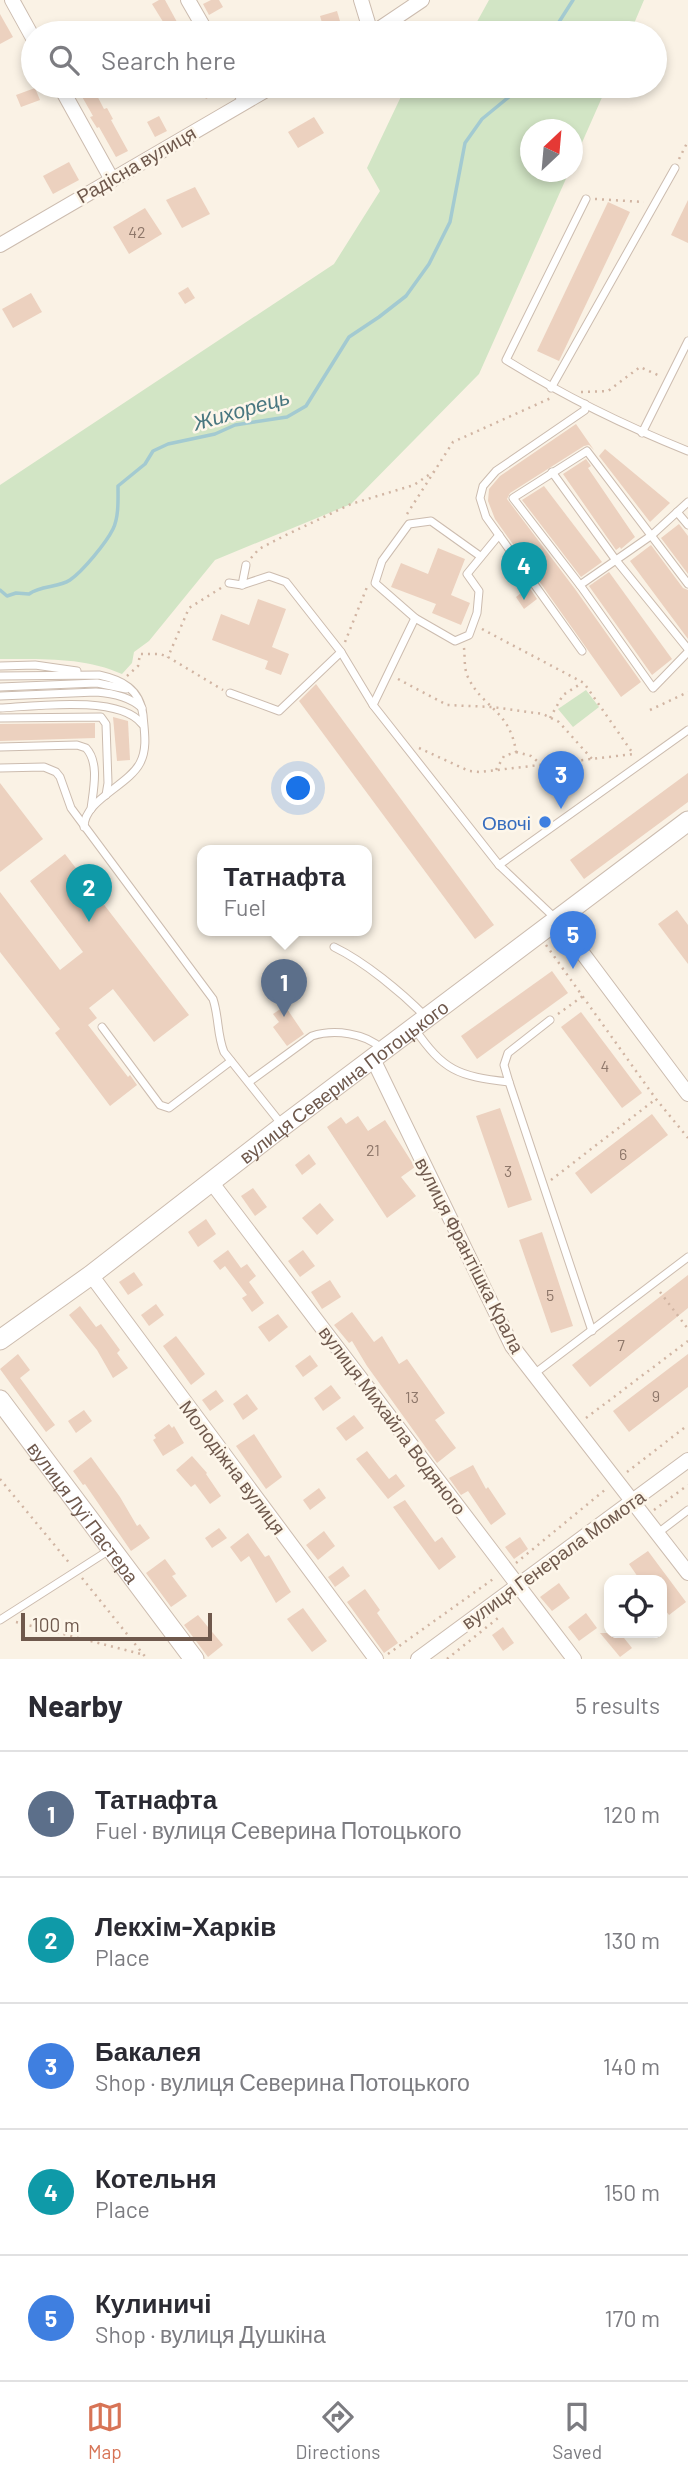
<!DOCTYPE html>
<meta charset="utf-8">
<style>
:root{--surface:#fff;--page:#f7f7f7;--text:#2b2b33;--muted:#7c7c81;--line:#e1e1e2;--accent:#d77456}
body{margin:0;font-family:Barlow,sans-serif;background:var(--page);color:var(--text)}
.controls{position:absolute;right:21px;bottom:21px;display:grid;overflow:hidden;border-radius:14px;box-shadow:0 4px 10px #0003}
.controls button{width:63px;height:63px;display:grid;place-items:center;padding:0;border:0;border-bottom:2px solid var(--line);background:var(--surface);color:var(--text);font:35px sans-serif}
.compass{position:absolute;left:520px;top:119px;width:63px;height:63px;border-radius:50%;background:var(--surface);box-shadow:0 4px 10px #0003;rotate:26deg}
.scale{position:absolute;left:21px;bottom:18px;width:191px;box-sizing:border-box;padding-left:7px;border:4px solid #6f594d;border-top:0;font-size:19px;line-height:24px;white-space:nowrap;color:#6f594d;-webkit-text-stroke:5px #fdf6ea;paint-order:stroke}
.you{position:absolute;left:299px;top:789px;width:24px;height:24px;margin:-18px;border:5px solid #fff;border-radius:50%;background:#1a73e8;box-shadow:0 0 0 10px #1a73e833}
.badge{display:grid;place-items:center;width:46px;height:46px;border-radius:50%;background:var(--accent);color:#fff;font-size:23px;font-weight:700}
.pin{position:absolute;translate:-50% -58px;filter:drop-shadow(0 2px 4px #0008)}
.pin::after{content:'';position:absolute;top:37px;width:24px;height:21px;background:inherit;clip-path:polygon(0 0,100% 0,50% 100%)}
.popup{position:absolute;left:197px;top:845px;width:175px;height:91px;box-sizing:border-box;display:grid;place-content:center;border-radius:14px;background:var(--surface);filter:drop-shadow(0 2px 5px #0005);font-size:23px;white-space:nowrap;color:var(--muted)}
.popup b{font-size:26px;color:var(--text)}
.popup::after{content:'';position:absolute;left:50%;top:100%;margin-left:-14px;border:14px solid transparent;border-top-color:var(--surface)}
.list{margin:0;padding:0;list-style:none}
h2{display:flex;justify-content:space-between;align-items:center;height:91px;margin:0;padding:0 28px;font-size:30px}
h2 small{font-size:23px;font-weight:400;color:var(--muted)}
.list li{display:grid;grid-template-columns:46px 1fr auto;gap:21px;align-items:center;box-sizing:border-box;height:126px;padding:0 28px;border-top:2px solid var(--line)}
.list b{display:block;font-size:26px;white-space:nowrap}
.list p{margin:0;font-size:23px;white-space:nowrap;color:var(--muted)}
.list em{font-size:23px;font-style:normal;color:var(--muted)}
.icon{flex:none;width:38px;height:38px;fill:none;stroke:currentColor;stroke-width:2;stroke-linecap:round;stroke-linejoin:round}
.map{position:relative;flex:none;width:688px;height:1659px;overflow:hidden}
.search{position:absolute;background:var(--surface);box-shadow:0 4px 10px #0003;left:21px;right:21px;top:21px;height:77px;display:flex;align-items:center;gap:18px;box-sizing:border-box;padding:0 24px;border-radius:38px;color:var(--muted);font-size:26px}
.sheet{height:721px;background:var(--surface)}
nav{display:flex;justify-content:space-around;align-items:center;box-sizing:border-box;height:98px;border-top:2px solid var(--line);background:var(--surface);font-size:19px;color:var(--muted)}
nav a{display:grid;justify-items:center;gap:4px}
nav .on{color:var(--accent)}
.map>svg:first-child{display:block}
.green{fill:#d2e5c5}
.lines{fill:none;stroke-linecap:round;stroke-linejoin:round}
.stream{stroke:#a3cad1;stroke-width:3.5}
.building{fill:#ecd1bf}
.service-casing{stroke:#ccbcaf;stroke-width:9}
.minor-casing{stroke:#ccbcaf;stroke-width:16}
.tertiary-casing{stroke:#ccbcaf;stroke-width:21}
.path{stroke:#d1b5a3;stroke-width:2.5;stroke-dasharray:2 5;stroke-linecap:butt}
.service{stroke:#fff;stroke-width:7}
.minor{stroke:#fff;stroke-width:14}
.tertiary{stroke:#fff;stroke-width:19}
.shop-dot{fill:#3f7fe0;stroke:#fdf6ea;stroke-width:2.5}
.labels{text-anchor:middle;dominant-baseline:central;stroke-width:5;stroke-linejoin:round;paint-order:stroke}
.number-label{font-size:16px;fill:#8e776a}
.street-label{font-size:19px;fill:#6f594d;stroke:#fdf6ea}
.shop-label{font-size:19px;fill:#366cbe;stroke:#fdf6ea;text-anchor:end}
.water-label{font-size:21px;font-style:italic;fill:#497780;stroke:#fdf6ea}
</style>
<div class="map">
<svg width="688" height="1659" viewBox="0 0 688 1659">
<rect width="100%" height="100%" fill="#faf2e5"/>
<!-- green -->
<g class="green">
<polygon points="489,0 644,0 630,33 469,33 473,29"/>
<path d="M406,86H607L573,163L572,130H530V172H569L479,374L351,504L215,560L149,641L134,652L132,663L122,674C85,657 40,659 0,659V485L334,264L380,191L367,168Z"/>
<polygon points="586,690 599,707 573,727 558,709"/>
</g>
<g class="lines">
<!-- stream -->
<g class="stream">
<polyline points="552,33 573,0"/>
<path d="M0,590L7,596L16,593L29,594C41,585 58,588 70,580C83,571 106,543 113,529C119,517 118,499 118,486L145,464L153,451L168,444L215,434L235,425L287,417L306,406L349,337L379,317L406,296L429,264L450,222L465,143L482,119L510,96L516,86"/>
</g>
</g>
<!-- building -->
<g class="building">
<polygon points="159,0 165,0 183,33 170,33 152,4"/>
<polygon points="211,0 219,0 223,7 209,15 203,4"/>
<polygon points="337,11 342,28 325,33 320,16"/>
<polygon points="0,14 13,37 0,44"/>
<polygon points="76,86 92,86 104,109 107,108 113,119 111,120 128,151 116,157 99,127 97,128 90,117 93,116"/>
<polygon points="198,86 227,86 228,87 206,99"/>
<polygon points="35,88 40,100 21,107 16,95"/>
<polygon points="159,116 167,131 155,137 147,122"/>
<polygon points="314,117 324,133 298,148 288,132"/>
<polygon points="69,162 79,180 53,194 43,176"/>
<polygon points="195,187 210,214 182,228 166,200"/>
<polygon points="688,200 688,243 671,235"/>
<polygon points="608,202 630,212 559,361 537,351"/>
<polygon points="145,208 162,234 129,254 113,227"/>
<polygon points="188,287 195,298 185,304 178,293"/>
<polygon points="31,293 42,312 13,328 2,309"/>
<polygon points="576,424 594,450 589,445 584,446 510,493 507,499 575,589 641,682 621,697 495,519 488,501 489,489 500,476"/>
<polygon points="605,449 670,503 650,522 599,456"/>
<polygon points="586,459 591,466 588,468 635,537 621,549 620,547 616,550 563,474"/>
<polygon points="544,486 602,562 581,577 522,500"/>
<polygon points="679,524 688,536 688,574 661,538"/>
<polygon points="651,545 683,588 688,590 688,639 630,561"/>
<polygon points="438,548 465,559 451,595 470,603 461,625 432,613 436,604 391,587 401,563 428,574"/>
<polygon points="609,572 672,659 652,675 589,586"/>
<polygon points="529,587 537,599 524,609 516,597"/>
<polygon points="258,599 286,609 272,647 289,654 281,675 265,669 268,661 212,640 221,614 249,625"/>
<polygon points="316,684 494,925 475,939 299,701"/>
<polygon points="113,717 128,721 130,760 117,761"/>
<polygon points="95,723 95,738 0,741 0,724"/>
<polygon points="688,773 688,802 584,879 570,860"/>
<polygon points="0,783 43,839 0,872"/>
<polygon points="65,854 189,1015 154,1042 113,989 89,1008 97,1018 88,1025 128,1077 130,1075 137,1085 110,1106 55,1033 60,1029 0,952 0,892 60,970 83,952 30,881"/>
<polygon points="677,910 688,925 688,964 658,924"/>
<polygon points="552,971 568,993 477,1059 461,1036"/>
<polygon points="285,1006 304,1034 287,1046 273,1027 279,1022 273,1014"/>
<polygon points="581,1012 642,1093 622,1108 561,1027"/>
<polygon points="500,1108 532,1200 508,1208 476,1116"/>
<polygon points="652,1114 668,1135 591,1194 575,1173"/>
<polygon points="358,1116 368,1131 385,1120 415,1167 401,1177 416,1196 387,1218 327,1127 341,1117 346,1124"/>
<polygon points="309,1154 316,1164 302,1175 295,1165"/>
<polygon points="253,1188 267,1207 255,1216 241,1196"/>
<polygon points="320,1203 334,1220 317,1235 302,1218"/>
<polygon points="206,1219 216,1234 198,1247 188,1232"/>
<polygon points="542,1232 573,1326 551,1333 519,1240"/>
<polygon points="228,1250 241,1268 247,1264 256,1276 249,1282 264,1303 252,1312 242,1298 247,1295 225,1266 220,1270 213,1261"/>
<polygon points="303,1250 315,1266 300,1277 288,1261"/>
<polygon points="134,1272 143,1285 128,1295 119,1282"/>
<polygon points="688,1275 688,1308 590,1387 572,1365"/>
<polygon points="330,1280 341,1297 322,1309 311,1292"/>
<polygon points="156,1304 164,1315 149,1326 141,1315"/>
<polygon points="80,1306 96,1327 101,1324 120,1350 117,1353 128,1368 113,1378 97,1350 69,1315"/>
<polygon points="352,1312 374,1342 382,1336 399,1364 407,1359 445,1413 435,1420 456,1448 437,1463 367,1366 352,1341 349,1343 334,1325"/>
<polygon points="278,1314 288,1327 269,1342 258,1327"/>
<polygon points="176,1336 205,1374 191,1385 163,1346"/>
<polygon points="18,1354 30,1370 20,1378 55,1425 46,1432 0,1369"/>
<polygon points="688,1354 688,1387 629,1432 613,1411"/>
<polygon points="310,1355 318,1366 303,1377 295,1366"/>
<polygon points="331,1385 341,1398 323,1411 314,1398"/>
<polygon points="216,1390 224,1401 210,1411 202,1400"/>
<polygon points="247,1394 258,1409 243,1420 233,1404"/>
<polygon points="84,1410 92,1421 76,1433 68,1421"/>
<polygon points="354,1415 364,1428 346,1441 336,1428"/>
<polygon points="169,1424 172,1428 174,1426 184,1443 163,1456 153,1440 156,1438 154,1435"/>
<polygon points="254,1434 282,1477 266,1489 236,1446"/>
<polygon points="367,1451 389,1479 396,1474 405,1486 388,1499 356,1459"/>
<polygon points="192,1456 207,1473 206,1474 221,1496 210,1504 195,1484 191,1487 176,1470"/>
<polygon points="91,1457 120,1497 137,1526 140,1524 150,1538 131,1551 85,1484 83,1485 73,1471"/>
<polygon points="473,1465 486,1489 488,1487 506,1514 491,1525 468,1491 461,1495 449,1478"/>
<polygon points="319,1488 326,1498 310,1510 303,1500"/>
<polygon points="405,1500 435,1542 442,1537 456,1557 439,1570 393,1507"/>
<polygon points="219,1528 227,1538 212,1548 205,1538"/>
<polygon points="324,1531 335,1546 318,1560 306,1545"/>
<polygon points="248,1533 265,1557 269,1555 291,1592 276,1603 249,1556 241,1562 230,1547"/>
<polygon points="520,1537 528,1549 514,1559 505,1547"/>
<polygon points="648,1551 686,1602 669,1615 662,1606 662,1580 640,1580 629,1564"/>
<polygon points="165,1559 176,1574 172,1576 187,1596 171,1607 146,1573"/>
<polygon points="343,1566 350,1576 335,1587 328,1577"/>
<polygon points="559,1583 570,1598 552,1611 540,1597"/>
<polygon points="365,1589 380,1610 377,1613 398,1643 384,1653 347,1602"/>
<polygon points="303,1608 327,1641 312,1652 287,1619"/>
<polygon points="586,1613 597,1628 579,1641 568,1627"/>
<polygon points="198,1615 223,1645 208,1657 184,1625"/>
<polygon points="503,1627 514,1643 503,1651 492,1635"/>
<polygon points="600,1633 620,1633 632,1648 620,1657"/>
</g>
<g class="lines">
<!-- service casing -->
<g class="service-casing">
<g id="service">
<path d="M586,199L506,360C564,396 625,426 688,451"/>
<polyline points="551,388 675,168"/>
<polyline points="642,433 688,341"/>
<polyline points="552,472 615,559 688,649"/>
<polyline points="688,502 652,535 580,585 653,688 688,652"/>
<polyline points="677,512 688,525"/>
<polyline points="499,535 467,574 479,591 477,613 469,635 455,641 415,618 373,705 499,865 688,730"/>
<polyline points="229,583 242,585 269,576 286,582 341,652"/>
<polyline points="242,585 246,565"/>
<polyline points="580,585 513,498 587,451 688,584"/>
<polyline points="415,618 375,583 382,561 409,524 431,521 480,556"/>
<polyline points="582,651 486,517 480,498 483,486 496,471 585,410 585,404"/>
<polyline points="0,666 35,665 77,671"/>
<path d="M0,676L99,675C122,680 140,689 143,715C144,730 148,748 140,763C128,786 84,800 84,827"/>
<polyline points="0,687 97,683 126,689"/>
<polyline points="230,693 279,711 341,652 373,705"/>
<path d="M0,696L96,692C111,693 130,697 142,708"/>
<path d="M0,708C35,706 120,695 142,724"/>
<polyline points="0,718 101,717 106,724 108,783 106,795"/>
<path d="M0,747L77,745L86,748C100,763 93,791 91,809"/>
<path d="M0,768L44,767L56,772L60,777L71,808L213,999C219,1017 217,1035 224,1052L283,1126"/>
<polyline points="499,865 556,919"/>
<path d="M334,947C365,962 401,992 425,1016"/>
<polyline points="102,1027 160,1105 169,1108 231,1061"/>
<path d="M414,1028C444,1071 457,1076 509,1082L504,1065L508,1053L550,1020"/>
<path d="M249,1082L312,1036C334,1029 366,1033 382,1049"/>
<polyline points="509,1082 592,1331"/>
<polyline points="534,1374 688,1257"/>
<polyline points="658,1533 688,1510"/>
<polyline points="0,1620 111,1549"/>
</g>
</g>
<!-- minor casing -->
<g class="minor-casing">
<g id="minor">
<polyline points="12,0 33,38"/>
<polyline points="188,0 207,33"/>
<polyline points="361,0 371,33"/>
<polyline points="373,33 422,0"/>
<polyline points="60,86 111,178"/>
<polyline points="237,86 245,100"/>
<polyline points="0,245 273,86"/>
<polyline points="557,919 688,1094"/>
<polyline points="373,1059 512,1346 688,1573"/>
<polyline points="212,1183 574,1659"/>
<polyline points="91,1275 376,1659"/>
<polyline points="418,1659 688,1460"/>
</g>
</g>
<!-- tertiary casing -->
<g class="tertiary-casing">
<g id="tertiary">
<path id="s1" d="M0,1340L91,1275L283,1126L688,821"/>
<path id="s2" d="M0,1400L194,1659"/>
</g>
</g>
<!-- path -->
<g class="path">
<polyline points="679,159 688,141"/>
<polyline points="595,199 644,202"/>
<polyline points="581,392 608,391 640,367 660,376"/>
<polyline points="407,514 453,442 551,398"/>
<polyline points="251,558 259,549 284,536 351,504 414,485 433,472"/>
<polyline points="221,588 189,608 168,657 223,690"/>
<polyline points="482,629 584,683 634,755"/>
<polyline points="345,642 367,587"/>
<path d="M464,648C465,656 464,667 467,675C481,708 510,709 516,752L504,756L496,770"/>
<polyline points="127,676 138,666 140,654 160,654 168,657"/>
<polyline points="398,679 447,705 492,707 543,714 559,722 592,759"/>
<polyline points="650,710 688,692"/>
<polyline points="550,718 563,695 582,683"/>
<polyline points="419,748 469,771 480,772 634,754"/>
<polyline points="516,752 531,756 542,765"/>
<polyline points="546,945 656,1099 688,1138"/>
<polyline points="558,1014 583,996"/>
<polyline points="551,1180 656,1099"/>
<polyline points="660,1292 688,1329"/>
<polyline points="586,1418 688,1341"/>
<polyline points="627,1472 688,1425"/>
<polyline points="0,1479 71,1565"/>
<polyline points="654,1510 688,1485"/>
<polyline points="516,1563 606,1489"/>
<polyline points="82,1578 147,1659"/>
<polyline points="16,1622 145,1655"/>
<polyline points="388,1654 496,1577"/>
<polyline points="447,1659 498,1618"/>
</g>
<!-- service -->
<use href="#service" class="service"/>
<!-- minor -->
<use href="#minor" class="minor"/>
<!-- tertiary -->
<use href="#tertiary" class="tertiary"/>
</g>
<!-- markers -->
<circle class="shop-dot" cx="545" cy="822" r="7"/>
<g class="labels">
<!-- number labels -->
<g class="number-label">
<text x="137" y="231">42</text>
<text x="605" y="1065">4</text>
<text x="373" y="1149">21</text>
<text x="623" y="1153">6</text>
<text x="508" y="1170">3</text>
<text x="550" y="1294">5</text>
<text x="621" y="1344">7</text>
<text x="656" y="1395">9</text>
<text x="412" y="1396">13</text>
</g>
<!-- street labels -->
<g class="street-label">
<text transform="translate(136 164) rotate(-30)">Радісна вулиця</text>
<text stroke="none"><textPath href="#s1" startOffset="430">вулиця Северина Потоцького</textPath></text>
<text transform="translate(470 1255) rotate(63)">вулиця Франтішка Крала</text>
<text transform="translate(393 1420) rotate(53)">вулиця Михайла Водяного</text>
<text transform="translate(233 1467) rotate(53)">Молодіжна вулиця</text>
<text stroke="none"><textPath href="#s2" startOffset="140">вулиця Луї Пастера</textPath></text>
<text transform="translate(553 1559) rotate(-36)">вулиця Генерала Момота</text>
</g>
<!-- shop labels -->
<g class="shop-label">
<text x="531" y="822">Овочі</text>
</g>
<!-- water labels -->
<g class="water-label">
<text transform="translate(241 409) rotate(-16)">Жихорець</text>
</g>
</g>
</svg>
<div class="controls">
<button><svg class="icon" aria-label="locate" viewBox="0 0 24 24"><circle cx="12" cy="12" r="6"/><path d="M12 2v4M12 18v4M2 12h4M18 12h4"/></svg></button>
</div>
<svg class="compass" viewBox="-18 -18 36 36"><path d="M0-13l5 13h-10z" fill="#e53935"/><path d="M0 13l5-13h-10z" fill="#7c7c81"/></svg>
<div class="scale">100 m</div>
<div class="you"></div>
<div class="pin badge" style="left:284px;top:1017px;background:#5c6f8a">1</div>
<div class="popup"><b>Татнафта</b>Fuel</div>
<div class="pin badge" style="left:89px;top:922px;background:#0f9aa8">2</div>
<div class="pin badge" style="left:561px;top:809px;background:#3f7fe0">3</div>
<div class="pin badge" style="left:524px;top:600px;background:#0f9aa8">4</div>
<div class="pin badge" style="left:573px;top:969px;background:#3f7fe0">5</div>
<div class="search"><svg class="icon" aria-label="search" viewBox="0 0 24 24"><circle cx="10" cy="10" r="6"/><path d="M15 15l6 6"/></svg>Search here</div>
</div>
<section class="sheet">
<h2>Nearby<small>5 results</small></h2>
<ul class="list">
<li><span class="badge" style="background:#5c6f8a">1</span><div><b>Татнафта</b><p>Fuel · вулиця Северина Потоцького</p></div><em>120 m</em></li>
<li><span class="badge" style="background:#0f9aa8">2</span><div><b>Лекхім-Харків</b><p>Place</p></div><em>130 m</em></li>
<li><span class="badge" style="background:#3f7fe0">3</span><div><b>Бакалея</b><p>Shop · вулиця Северина Потоцького</p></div><em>140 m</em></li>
<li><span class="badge" style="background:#0f9aa8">4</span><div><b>Котельня</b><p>Place</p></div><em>150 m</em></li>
<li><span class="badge" style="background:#3f7fe0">5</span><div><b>Кулиничі</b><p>Shop · вулиця Душкіна</p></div><em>170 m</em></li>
</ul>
</section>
<nav>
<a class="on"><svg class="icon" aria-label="map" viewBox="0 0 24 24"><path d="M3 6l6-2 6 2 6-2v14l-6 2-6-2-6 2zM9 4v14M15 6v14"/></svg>Map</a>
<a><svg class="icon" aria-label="directions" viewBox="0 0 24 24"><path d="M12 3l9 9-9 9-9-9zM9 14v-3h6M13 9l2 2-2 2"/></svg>Directions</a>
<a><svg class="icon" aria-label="saved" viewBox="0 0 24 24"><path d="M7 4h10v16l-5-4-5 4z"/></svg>Saved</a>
</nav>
